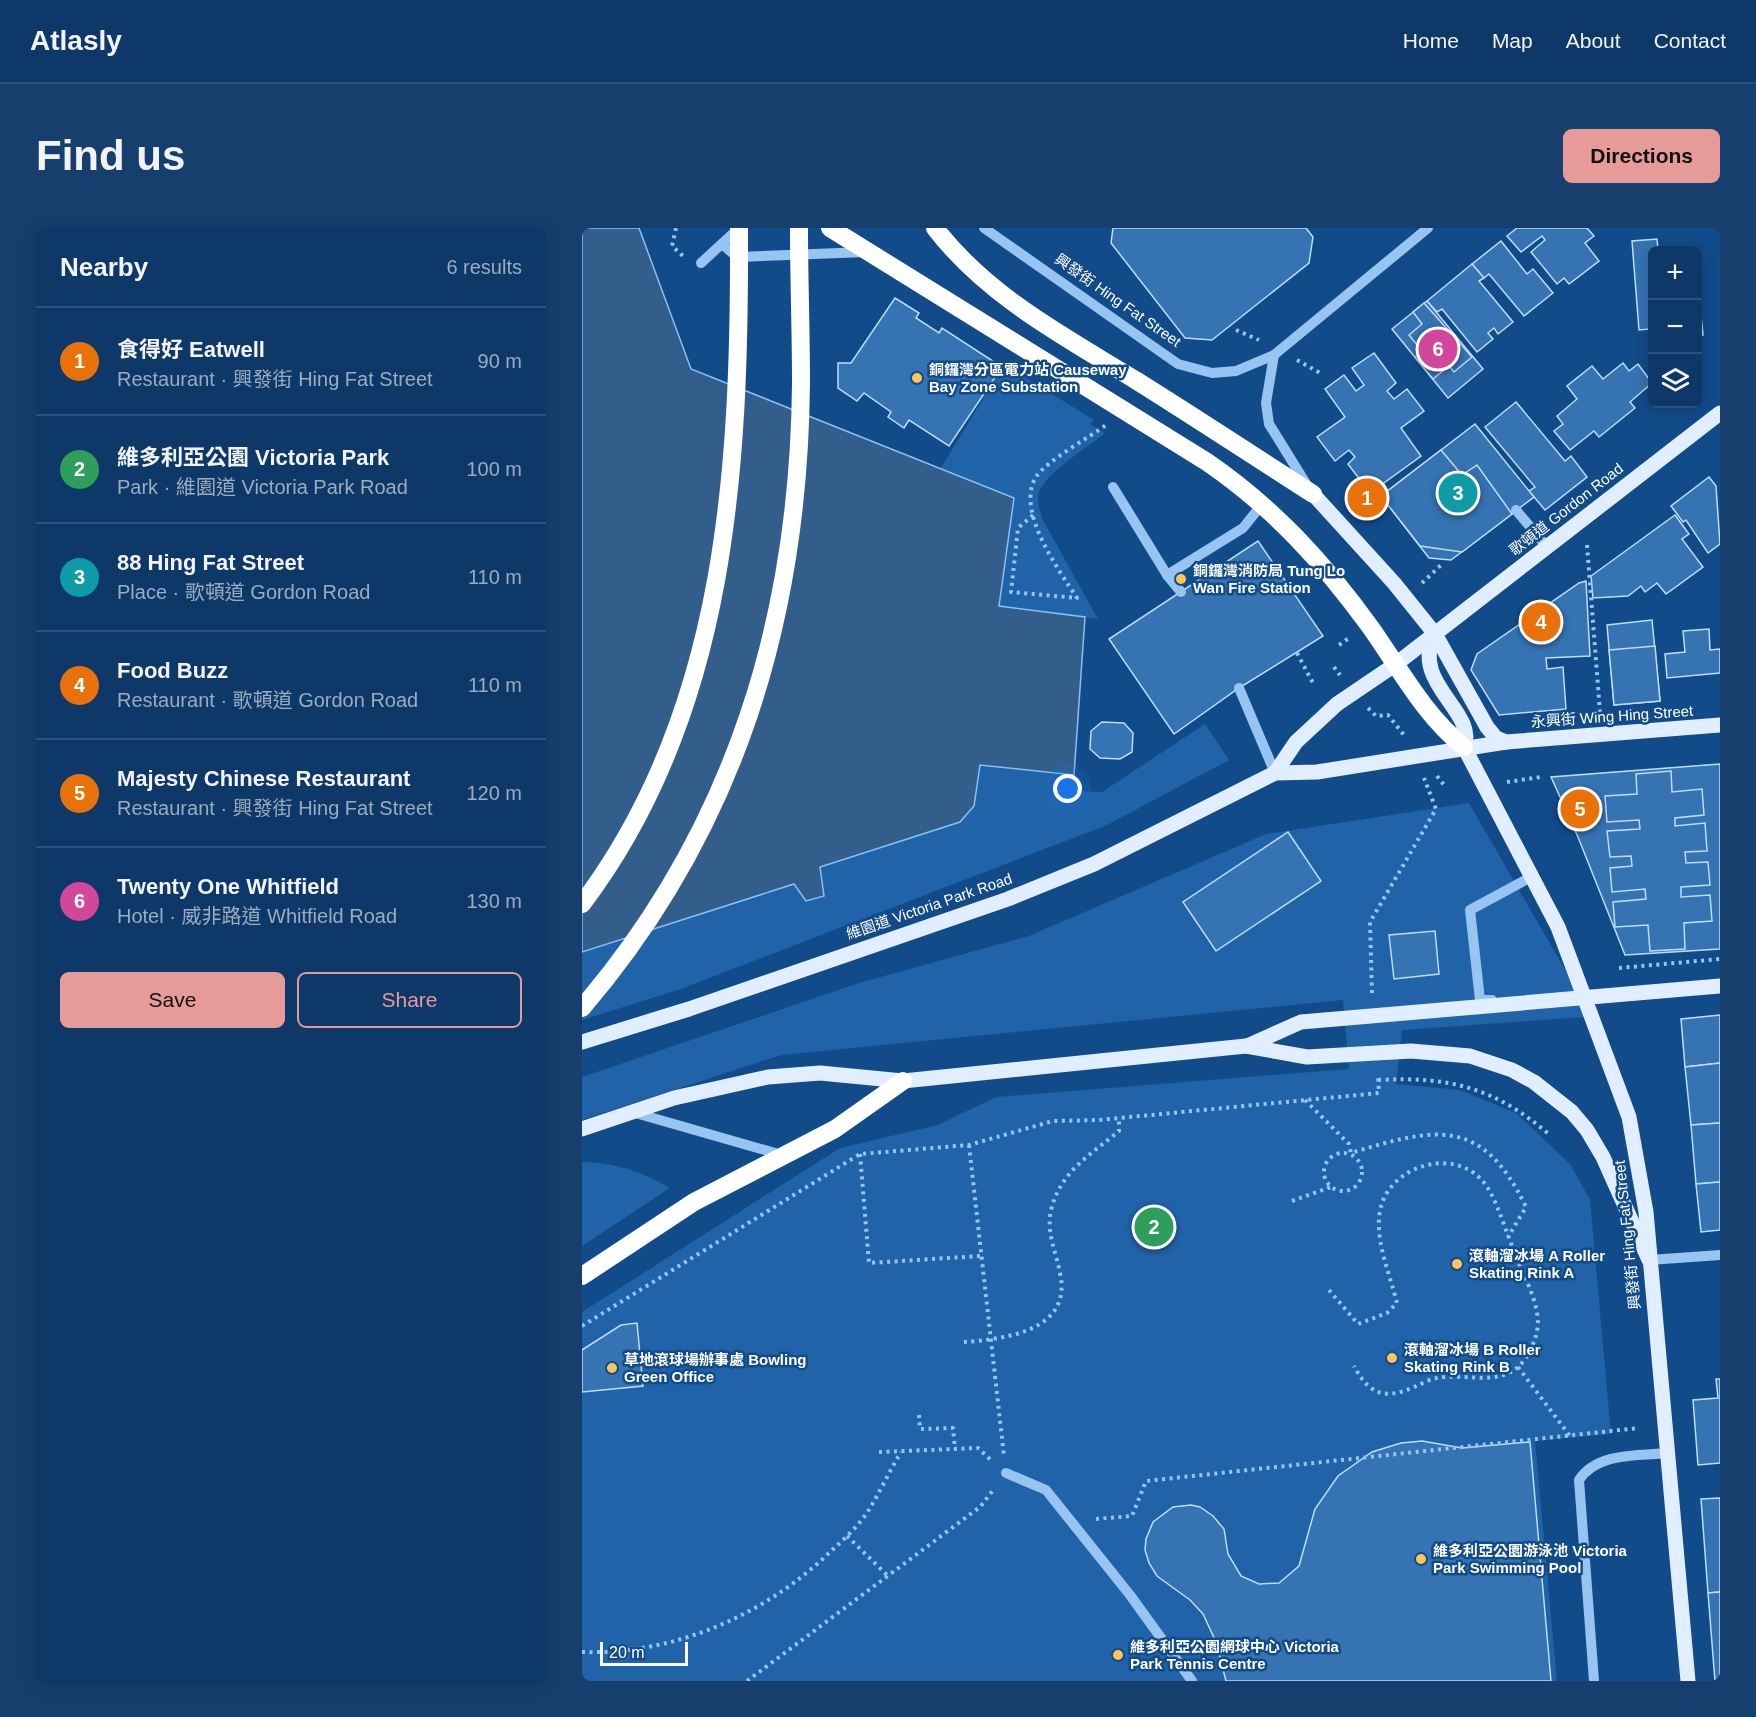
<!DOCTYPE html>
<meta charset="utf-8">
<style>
:root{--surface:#0e3867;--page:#173f6d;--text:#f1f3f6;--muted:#9bacc0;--line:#2e527b;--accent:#e69b98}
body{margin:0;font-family:Arial,"Noto Sans TC",sans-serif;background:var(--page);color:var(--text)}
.controls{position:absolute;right:18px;top:18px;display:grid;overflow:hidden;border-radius:9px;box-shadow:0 3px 15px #0003}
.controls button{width:54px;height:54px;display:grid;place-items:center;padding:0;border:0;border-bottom:2px solid var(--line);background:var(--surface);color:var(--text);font:30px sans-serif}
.scale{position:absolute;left:18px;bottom:15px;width:88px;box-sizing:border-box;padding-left:6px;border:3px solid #fff;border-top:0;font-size:16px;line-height:21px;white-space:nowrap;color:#fff;-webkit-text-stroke:4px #124b89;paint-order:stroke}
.you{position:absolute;left:486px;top:561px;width:21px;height:21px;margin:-15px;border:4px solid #fff;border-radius:50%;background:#1a73e8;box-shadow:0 0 0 9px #1a73e833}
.badge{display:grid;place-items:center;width:39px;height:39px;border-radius:50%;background:var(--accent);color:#fff;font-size:20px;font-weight:700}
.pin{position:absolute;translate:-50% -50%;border:3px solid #fff;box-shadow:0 2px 6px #0006}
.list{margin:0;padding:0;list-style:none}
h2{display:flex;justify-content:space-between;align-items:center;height:78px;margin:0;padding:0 24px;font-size:26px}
h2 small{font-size:20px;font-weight:400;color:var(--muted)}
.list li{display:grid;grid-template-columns:39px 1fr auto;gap:18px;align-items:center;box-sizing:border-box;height:108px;padding:0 24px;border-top:2px solid var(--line)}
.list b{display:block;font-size:22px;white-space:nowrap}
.list p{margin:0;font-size:20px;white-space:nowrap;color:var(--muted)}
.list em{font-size:20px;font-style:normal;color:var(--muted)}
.actions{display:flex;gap:12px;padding:18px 24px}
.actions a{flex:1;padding:14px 0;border:2px solid var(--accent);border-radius:9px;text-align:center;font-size:21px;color:var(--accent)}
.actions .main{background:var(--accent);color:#111}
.icon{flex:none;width:33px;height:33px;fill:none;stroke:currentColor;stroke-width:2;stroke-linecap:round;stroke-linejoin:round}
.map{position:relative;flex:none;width:1138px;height:1453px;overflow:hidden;border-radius:9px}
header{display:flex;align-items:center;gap:36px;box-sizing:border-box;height:84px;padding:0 30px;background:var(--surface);border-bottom:2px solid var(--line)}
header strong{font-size:28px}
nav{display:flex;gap:33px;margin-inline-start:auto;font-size:21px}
.intro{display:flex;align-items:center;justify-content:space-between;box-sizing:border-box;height:144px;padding:0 36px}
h1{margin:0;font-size:42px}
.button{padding:15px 27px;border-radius:9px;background:var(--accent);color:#111;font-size:21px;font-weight:700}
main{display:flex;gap:36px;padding:0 36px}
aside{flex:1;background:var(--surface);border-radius:9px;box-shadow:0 3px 15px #0003}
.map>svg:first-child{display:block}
.green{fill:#2063a8}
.water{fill:#335e8b;stroke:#88c0f4;stroke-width:1.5}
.building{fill:#3573b2;stroke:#bdddfc;stroke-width:1.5}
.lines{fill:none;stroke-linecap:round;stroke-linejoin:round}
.path{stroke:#97c4f1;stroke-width:4;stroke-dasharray:3 4.5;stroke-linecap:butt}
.minor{stroke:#97c4f1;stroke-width:10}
.major{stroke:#e1eeff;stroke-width:15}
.highway{stroke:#fff;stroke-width:18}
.poi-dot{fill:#ffc657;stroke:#124b89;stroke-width:2}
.labels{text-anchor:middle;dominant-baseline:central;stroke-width:5;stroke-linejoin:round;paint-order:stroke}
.street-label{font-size:15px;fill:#fff;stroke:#124b89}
.poi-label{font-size:15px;font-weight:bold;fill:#fff;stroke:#124b89;text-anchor:start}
</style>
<header>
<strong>Atlasly</strong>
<nav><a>Home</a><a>Map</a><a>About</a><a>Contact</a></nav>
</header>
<div class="intro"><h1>Find us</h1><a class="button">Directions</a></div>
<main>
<aside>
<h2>Nearby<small>6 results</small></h2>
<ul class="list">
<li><span class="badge" style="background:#e8710a">1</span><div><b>食得好 Eatwell</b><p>Restaurant · 興發街 Hing Fat Street</p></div><em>90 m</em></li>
<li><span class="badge" style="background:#2e9e5b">2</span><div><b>維多利亞公園 Victoria Park</b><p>Park · 維園道 Victoria Park Road</p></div><em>100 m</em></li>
<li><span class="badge" style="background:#0f9aa8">3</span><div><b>88 Hing Fat Street</b><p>Place · 歌頓道 Gordon Road</p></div><em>110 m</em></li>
<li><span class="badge" style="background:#e8710a">4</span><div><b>Food Buzz</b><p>Restaurant · 歌頓道 Gordon Road</p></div><em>110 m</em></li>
<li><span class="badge" style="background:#e8710a">5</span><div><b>Majesty Chinese Restaurant</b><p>Restaurant · 興發街 Hing Fat Street</p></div><em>120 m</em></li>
<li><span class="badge" style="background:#d1479c">6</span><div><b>Twenty One Whitfield</b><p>Hotel · 威非路道 Whitfield Road</p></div><em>130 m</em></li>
</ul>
<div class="actions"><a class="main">Save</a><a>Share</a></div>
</aside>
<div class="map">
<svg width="1138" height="1453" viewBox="0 0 1138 1453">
<rect width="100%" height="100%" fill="#124b89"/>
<!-- green -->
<g class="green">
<path d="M422,136L512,192L508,196L523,205C507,218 464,245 457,264C454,273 458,283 461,292L516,391L417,378L432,270L359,240Z"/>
<polygon points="623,496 647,532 525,597 96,762 0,792 0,724 213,656 242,668 238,639 378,593 392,578 398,537 492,547 492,563 520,564"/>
<polygon points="887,575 993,759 1002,789 820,802 814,856 878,862 934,885 988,936 1008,972 1029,1206 953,1213 975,1453 0,1453 0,1084 258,920 356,897 414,869 767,841 761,772 199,827 0,892 0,849 277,755 447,708 684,606"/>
<path d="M0,934C35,935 58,943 88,960L0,1018Z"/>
</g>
<!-- water -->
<polygon class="water" points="0,0 57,0 109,141 432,270 417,378 503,389 492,547 398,537 392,578 378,594 238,639 242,668 224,673 212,656 0,724"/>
<!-- building -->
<g class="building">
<polygon points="531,0 724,0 731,9 727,35 630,112 603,110 529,15"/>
<polygon points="935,0 1005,0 1012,8 1003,15 1017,33 987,56 982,50 975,56 949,24 963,12 960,8 939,24 925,8"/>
<polygon points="1075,11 1076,22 1070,22 1070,138 1068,101 1057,102 1050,13"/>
<polygon points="919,13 945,46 951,41 971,65 942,88 907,46 902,50 890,36"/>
<polygon points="890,36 902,50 897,53 931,94 916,106 912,100 906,105 911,111 895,124 860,81 855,84 845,73"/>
<polygon points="1116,58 1121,107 1116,108"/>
<polygon points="313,70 337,85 334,90 357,105 360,100 420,139 367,218 327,192 322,200 306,189 309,184 282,165 275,173 256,160 256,135 269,135"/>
<polygon points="845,73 901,141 866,170 810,101"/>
<polygon points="842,75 890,129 872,144 867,138 851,151 833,129 840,123 827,107 840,96 831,84"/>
<polygon points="792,125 814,155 805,163 812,171 825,161 842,183 819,200 839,228 788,265 766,236 773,229 767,222 753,233 735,209 763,189 743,161 762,147 774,163 782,157 770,140"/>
<polygon points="1041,135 1047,143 1056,136 1070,155 1048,174 1053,180 1017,209 1012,203 988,222 972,203 981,196 975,188 995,171 985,158 1010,138 1021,151"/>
<polygon points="934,174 983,233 989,228 1005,249 963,282 947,263 953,259 903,199"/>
<polygon points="893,196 952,269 869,332 847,330 799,268"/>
<polygon points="859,222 880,247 895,237 930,286 880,324 838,318 799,268"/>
<polygon points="1127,249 1134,258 1138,316 1126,325 1104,292 1101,294 1089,278"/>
<polygon points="1093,287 1107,306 1100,311 1121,339 1084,366 1075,355 1063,364 1059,358 1046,368 1011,370 1009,348"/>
<polygon points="676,313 741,408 657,460 592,506 527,411"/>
<polygon points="1004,353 1008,428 964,430 965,441 981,439 984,481 917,487 889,442 895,426 997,355"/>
<polygon points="1070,392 1078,473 1032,477 1025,397"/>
<polygon points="1127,401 1128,422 1138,421 1138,445 1085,450 1083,426 1103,424 1101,403"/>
<polygon points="1073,418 1078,473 1032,477 1027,422"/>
<polygon points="520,494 542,495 551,505 550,524 538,531 518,530 508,521 509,503"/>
<polygon points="1138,536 1138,721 1043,727 996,609 969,549"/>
<polygon points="1089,543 1090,564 1120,561 1122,587 1093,590 1093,598 1123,595 1125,623 1103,624 1104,635 1126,634 1128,657 1099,659 1099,669 1128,667 1130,693 1102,695 1103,721 1068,723 1066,697 1033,699 1031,674 1064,671 1063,661 1030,664 1028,640 1050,638 1049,628 1028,629 1025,603 1058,601 1057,592 1025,594 1023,568 1055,566 1054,546"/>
<polygon points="706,604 739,653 634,723 601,674"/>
<polygon points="853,703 857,746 812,751 807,707"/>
<polygon points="1138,787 1138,835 1103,839 1099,791"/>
<polygon points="1138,835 1138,895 1109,897 1103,839"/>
<polygon points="1138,895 1138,954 1114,956 1109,897"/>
<polygon points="1138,954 1138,1002 1119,1004 1114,956"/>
<polygon points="55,1095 61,1158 0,1164 0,1122 39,1097"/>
<polygon points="1134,1151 1138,1151 1138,1235 1116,1237 1111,1172 1136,1170"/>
<polygon points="840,1213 880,1220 948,1214 969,1453 644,1453 634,1414 621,1386 608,1372 575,1348 567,1335 563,1322 564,1311 571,1294 591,1279 609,1277 618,1279 631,1288 642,1301 646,1326 659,1348 677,1356 697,1355 717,1338 733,1281 756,1248 790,1224 819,1215"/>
<polygon points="1138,1270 1138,1364 1126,1365 1119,1271"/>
<polygon points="1138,1364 1138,1453 1133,1453 1126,1365"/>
</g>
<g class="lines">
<!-- path -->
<g class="path">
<polyline points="94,0 90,18 102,29"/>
<polyline points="654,102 677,112"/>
<polyline points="715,132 738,145"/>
<path d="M451,287L436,300L429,364L495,370C477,342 433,283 454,249C464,233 508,209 524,197"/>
<polyline points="1005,317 1018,484"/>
<polyline points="840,355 859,337"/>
<polyline points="757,417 767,410"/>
<polyline points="715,425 731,455"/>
<polyline points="752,439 758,447"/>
<polyline points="786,480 794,488 806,487 822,507"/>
<polyline points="855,548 862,557"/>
<polyline points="925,554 959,549"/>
<polyline points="1037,740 1138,731"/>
<polyline points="790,765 788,694 854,581 842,550"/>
<path d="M796,852C868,848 914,860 969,908"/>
<path d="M723,872L767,916L769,925C854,899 900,888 944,979L926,1009"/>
<polyline points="387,917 422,1228"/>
<circle cx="761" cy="944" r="19"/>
<polyline points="278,926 287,1035 398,1028"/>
<polyline points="710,973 749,959"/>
<path d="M747,1062L776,1096L805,1085L815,1075C806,1038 782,990 810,958C835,929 886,925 907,962C918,981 924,1005 933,1025C941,1047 955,1070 956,1094C956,1108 947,1130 936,1139C910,1161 871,1140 843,1154C810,1170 791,1174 772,1138"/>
<polyline points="0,1098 278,926 387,917 471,893 517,892 797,865 796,848"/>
<path d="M382,1114C423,1111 491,1103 478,1045C474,1023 464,1005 469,982C479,942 510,926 537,903V890"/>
<polyline points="936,1139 988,1208"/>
<polyline points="337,1187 338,1201 371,1200 373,1221"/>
<polyline points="297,1224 396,1220 410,1233"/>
<polyline points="514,1291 550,1288 564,1253 1057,1200"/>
<polyline points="265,1308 306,1348"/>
<path d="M0,1424C92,1427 183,1387 248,1324C262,1311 278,1297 288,1280C299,1262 308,1242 319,1224"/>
<polyline points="165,1453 398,1279 412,1261"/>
</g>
<!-- minor -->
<g class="minor">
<polyline points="402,0 596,136 630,145 654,143 692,127 846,0"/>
<polyline points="140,16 155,29 284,24"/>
<polyline points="119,35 157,0"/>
<polyline points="692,127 684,175 687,196 726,259"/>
<polyline points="531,259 585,347 599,364"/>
<polyline points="934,282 965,319"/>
<polyline points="585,347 661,300 681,275"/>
<polyline points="657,460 693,545"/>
<polyline points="910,772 898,772 888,682 951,648"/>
<polyline points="50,884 200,927"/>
<polyline points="1067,1032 1138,1027"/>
<polyline points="424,1245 464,1262 548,1367 610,1453"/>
<path d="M1012,1453L997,1252C1015,1224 1056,1228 1086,1225"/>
</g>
<!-- major -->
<g class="major">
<polyline points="731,266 812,355 853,406 905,499 914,510 924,514"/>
<path d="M853,406C827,455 896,483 882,519"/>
<polyline points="882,519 976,699 1047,889 1064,984 1106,1453"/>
<polyline points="693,545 714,514 755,476 814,436 1138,185"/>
<polyline points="0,814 107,781 426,671 512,636 693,545 735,544 924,514 1138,497"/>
<polyline points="665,818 719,794 1138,758"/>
<polyline points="0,901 92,870 186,849 238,845 321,853 664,818 725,829 829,823 888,828 930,842 952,854 990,884 1005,902 1021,929 1067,1032"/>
</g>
<!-- highway -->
<g class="highway">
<path d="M248,0L625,234C692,280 742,335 789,400C818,441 842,487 882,519"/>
<path d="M353,0C405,68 483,109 555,153C614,190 672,228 731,266"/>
<path d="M0,676C147,482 158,233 157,0"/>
<path d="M0,780C154,600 217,389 219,155C219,103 217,51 217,0"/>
<polyline points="0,1048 112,974 253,901 321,853"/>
</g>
</g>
<!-- markers -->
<g class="poi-dot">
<circle cx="335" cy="150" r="6"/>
<circle cx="599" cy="351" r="6"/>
<circle cx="875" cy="1036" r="6"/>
<circle cx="810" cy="1130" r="6"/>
<circle cx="30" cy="1140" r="6"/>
<circle cx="839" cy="1331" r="6"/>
<circle cx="536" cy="1427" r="6"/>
</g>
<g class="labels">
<!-- street labels -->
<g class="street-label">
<text transform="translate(536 72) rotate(35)">興發街 Hing Fat Street</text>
<text transform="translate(984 281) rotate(-38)">歌頓道 Gordon Road</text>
<text transform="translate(1030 488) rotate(-4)">永興街 Wing Hing Street</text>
<text transform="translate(347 678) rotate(-19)">維園道 Victoria Park Road</text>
<text transform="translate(1045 1007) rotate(-96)">興發街 Hing Fat Street</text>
</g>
<!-- poi labels -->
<g class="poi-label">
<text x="347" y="141">銅鑼灣分區電力站 Causeway<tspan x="347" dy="17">Bay Zone Substation</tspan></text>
<text x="611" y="342">銅鑼灣消防局 Tung Lo<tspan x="611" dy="17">Wan Fire Station</tspan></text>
<text x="887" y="1027">滾軸溜冰場 A Roller<tspan x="887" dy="17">Skating Rink A</tspan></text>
<text x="822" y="1121">滾軸溜冰場 B Roller<tspan x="822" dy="17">Skating Rink B</tspan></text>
<text x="42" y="1131">草地滾球場辦事處 Bowling<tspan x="42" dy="17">Green Office</tspan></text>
<text x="851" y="1322">維多利亞公園游泳池 Victoria<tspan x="851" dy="17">Park Swimming Pool</tspan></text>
<text x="548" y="1418">維多利亞公園網球中心 Victoria<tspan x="548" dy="17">Park Tennis Centre</tspan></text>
</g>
</g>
</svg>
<div class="controls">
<button>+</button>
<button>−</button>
<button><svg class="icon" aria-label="layers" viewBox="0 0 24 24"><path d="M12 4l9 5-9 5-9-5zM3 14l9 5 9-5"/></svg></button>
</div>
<div class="scale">20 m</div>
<div class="you"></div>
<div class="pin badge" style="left:785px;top:270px;background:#e8710a">1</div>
<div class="pin badge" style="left:572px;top:999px;background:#2e9e5b">2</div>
<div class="pin badge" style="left:876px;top:265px;background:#0f9aa8">3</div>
<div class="pin badge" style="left:959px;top:394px;background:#e8710a">4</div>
<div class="pin badge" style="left:998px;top:581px;background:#e8710a">5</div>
<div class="pin badge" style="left:856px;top:121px;background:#d1479c">6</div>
</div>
</main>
